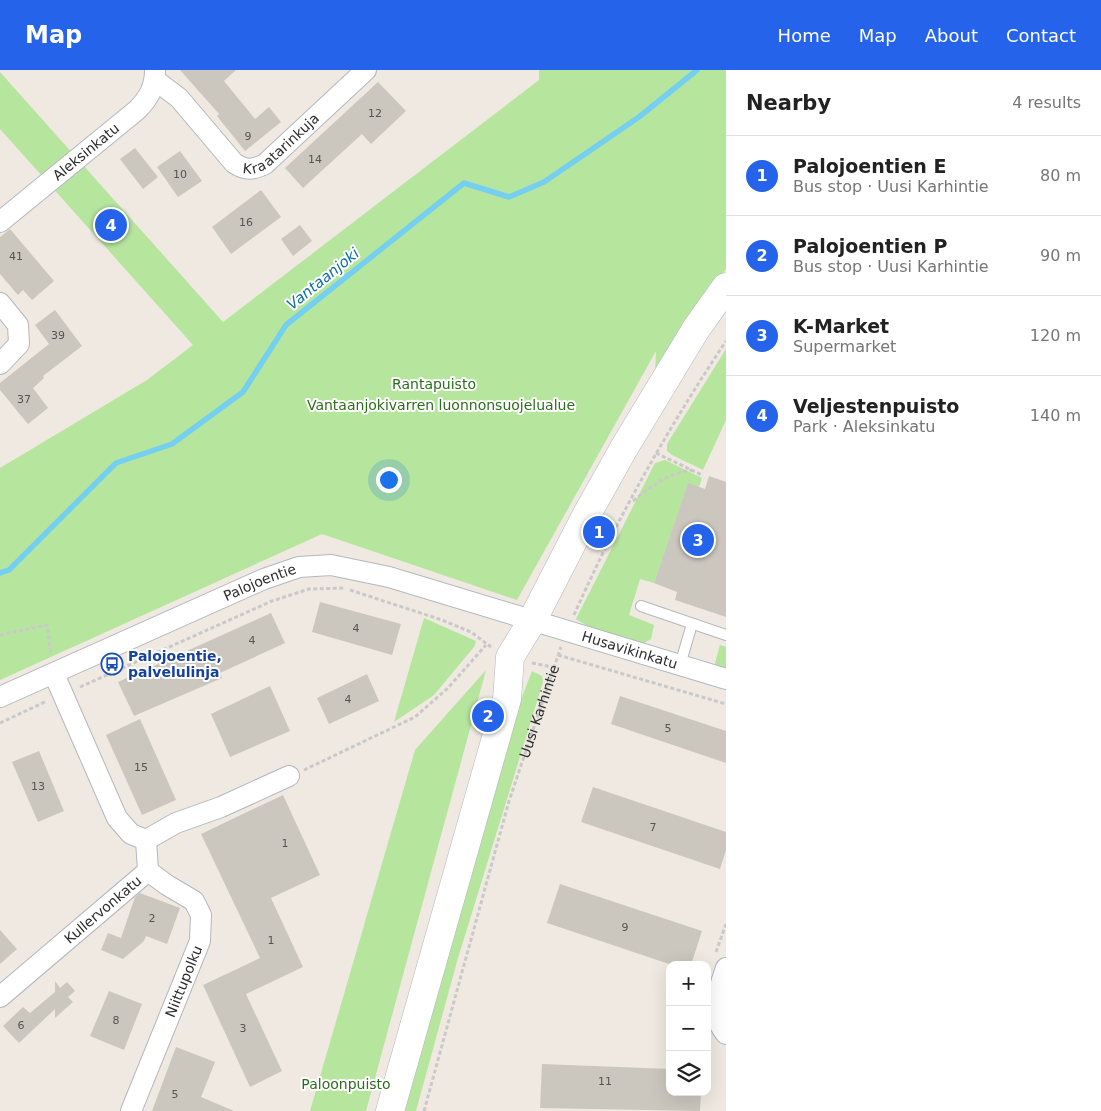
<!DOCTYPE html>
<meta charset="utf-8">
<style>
:root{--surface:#fff;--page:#f2f2f2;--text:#222;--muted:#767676;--line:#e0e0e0;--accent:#2563eb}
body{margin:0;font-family:"DejaVu Sans",sans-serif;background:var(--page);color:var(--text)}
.controls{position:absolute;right:15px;bottom:15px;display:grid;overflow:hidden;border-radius:10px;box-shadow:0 5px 20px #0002}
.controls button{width:45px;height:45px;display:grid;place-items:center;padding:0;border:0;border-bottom:1px solid var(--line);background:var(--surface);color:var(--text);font:25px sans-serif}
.you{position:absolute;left:388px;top:409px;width:18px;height:18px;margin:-12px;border:4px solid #fff;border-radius:50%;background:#1a73e8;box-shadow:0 0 0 8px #1a73e833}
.badge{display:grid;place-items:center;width:32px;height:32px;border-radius:50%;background:var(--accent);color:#fff;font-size:16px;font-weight:700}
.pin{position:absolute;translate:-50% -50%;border:2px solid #fff;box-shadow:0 1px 5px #0006}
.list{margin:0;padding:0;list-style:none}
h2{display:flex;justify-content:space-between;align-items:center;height:65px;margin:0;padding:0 20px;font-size:21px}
h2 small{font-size:16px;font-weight:400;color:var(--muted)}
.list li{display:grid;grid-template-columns:32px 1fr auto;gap:15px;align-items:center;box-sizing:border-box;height:80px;padding:0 20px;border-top:1px solid var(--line)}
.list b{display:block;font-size:19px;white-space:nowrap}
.list p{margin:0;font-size:16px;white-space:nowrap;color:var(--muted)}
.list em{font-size:16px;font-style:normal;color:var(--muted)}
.icon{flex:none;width:28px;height:28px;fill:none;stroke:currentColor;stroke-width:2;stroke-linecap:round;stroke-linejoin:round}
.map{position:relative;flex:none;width:726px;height:1041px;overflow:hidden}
header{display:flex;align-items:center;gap:30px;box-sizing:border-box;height:70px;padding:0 25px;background:var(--accent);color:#fff}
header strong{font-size:24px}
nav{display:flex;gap:28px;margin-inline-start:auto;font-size:18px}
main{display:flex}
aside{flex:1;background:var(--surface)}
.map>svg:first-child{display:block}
.green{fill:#b6e59e}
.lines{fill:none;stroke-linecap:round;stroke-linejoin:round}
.stream{stroke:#75cff0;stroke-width:5.5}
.building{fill:#cbc7bf}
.lane-casing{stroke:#b4b7c1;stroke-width:12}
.street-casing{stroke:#b4b7c1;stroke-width:22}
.secondary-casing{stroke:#b4b7c1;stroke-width:29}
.path{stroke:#c9c9c9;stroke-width:3;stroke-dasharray:4 2.5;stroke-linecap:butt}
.lane{stroke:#fff;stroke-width:10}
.street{stroke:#fff;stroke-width:20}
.secondary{stroke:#fff;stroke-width:28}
.labels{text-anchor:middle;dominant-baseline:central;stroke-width:4;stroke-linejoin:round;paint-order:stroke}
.number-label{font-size:11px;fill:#555452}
.street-label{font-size:14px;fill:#2e2e2e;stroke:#fff}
.park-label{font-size:14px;fill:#2c6e1b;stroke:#fff}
.transit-label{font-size:14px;font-weight:bold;fill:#164399;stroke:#fff;text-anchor:start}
.water-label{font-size:15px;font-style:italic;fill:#0d6fa3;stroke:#fff}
</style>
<header>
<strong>Map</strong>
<nav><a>Home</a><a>Map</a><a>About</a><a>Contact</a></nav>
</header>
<main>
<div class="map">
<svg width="726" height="1041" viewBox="0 0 726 1041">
<rect width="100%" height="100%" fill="#efe9e1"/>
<!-- green -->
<g class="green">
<polygon points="539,0 726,0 726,199 655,303 656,281 517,530 322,464 0,610 0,398 147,310 193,275 0,59 0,2 223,252 539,10"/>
<polygon points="726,279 726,350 703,400 672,385 667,381 667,374"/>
<polygon points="665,390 702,408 699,417 688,414 654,513 640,509 629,545 654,555 651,569 641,575 595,561 576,549 655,393"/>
<polygon points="424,548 476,571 474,577 434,625 394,652"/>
<polygon points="720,575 726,577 726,601 714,597"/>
<polygon points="486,600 366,1041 310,1041 415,680"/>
<polygon points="532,601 542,606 543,612 458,888 416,1041 400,1041 517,640"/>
</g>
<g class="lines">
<!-- stream -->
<polyline class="stream" points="0,503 9,500 116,393 172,374 243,322 286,255 464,113 509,127 544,112 639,47 697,0"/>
</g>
<!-- building -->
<g class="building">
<polygon points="180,0 236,0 224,11 255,49 269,37 281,52 245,81 217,46 219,44"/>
<polygon points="378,12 406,41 371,74 362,64 303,118 285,98"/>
<polygon points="135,78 158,107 143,119 120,89"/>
<polygon points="180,81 202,111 178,127 157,97"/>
<polygon points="261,120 281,147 231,184 212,157"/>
<polygon points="300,155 312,171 293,186 281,169"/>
<polygon points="10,159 54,211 32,230 23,220 18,225 0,204 0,167"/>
<polygon points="55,240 82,276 43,306 44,308 33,318 48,338 28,354 0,320 0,313 49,274 35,255"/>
<polygon points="709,406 726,412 726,547 675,530 677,522 654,513 688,413 705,419"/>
<polygon points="320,532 401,554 392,585 312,562"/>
<polygon points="271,543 285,573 220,603 222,608 134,646 118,612"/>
<polygon points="367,604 379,631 329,654 317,628"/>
<polygon points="270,616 290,661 230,687 211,644"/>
<polygon points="620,626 726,661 726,693 611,654"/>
<polygon points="140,649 176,730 142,745 106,665"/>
<polygon points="39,681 64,741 38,752 12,692"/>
<polygon points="593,717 726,762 726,780 720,799 581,752"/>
<polygon points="283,725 320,805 271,828 303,897 246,924 282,1001 250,1017 203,915 260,888 201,764"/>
<polygon points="560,814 702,861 691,895 672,895 547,853"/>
<polygon points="140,823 180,838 167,874 146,866 144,871 123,889 101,880 108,863 121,868 135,827"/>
<polygon points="0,860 17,879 0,894"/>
<polygon points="55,911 60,918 67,912 75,921 68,927 73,932 55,948 55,939 19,973 3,956 23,937 30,943 55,922"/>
<polygon points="109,921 142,934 124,980 90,966"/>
<polygon points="176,977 215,992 201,1027 234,1041 152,1041"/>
<polygon points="542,994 670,999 670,1022 701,1022 700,1041 540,1038"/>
</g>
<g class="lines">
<!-- lane casing -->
<g class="lane-casing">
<g id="lane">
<polyline points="641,536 726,565"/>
<polyline points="680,595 692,554"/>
</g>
</g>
<!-- street casing -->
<g class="street-casing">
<g id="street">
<path id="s2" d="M155,10L179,28L234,93C246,101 253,100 265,94L366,0"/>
<path id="s3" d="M0,152L137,40C149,28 155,17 155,0"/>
<polyline points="0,233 18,255 19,274 0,294"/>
<path id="s4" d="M0,627L264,509L299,497L331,495L389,507L726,609"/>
<polyline points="146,770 176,753 221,737 289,706"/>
<path d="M726,898C719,918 709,945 726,964"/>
<path id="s5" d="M0,927L148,801L146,770L131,764L117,748L54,604"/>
<path id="s6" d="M131,1041L200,871L201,845L194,831L167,815L148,801"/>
</g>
</g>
<!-- secondary casing -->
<g class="secondary-casing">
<polyline id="secondary" points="390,1041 507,629 510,587 532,551 587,444 624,378 696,259 726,217"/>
</g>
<!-- path -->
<g class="path">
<polyline points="656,383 702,405"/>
<path d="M633,431C654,414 665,405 692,400"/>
<polyline points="350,520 442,550 471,562 491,577"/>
<path d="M574,545C616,450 668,358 726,271"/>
<polyline points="0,565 47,555 51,584"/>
<polyline points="558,585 726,634"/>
<polyline points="532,593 553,597"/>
<polyline points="80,617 272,531 309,519 344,518"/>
<polyline points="0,653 47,631"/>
<polyline points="304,700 415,647 448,618 486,575"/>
<polyline points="716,882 726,854"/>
<path id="s1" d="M424,1041L509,731L561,577"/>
</g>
<!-- lane -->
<use href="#lane" class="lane"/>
<!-- street -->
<use href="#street" class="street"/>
<!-- secondary -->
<use href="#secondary" class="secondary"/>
</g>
<!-- icons -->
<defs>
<g id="bus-ring" transform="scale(1.125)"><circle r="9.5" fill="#fff" stroke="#1a4fb4" stroke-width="1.5"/><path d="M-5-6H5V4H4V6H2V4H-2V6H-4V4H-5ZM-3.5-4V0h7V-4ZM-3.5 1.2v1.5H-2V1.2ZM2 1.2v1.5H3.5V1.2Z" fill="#1a4fb4"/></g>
</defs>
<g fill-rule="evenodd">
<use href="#bus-ring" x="112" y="594"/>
</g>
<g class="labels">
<!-- number labels -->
<g class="number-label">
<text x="375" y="43">12</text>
<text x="248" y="66">9</text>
<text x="315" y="89">14</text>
<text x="180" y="104">10</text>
<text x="246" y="152">16</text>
<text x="16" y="186">41</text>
<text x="58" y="265">39</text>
<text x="24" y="329">37</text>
<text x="356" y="558">4</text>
<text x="252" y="570">4</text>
<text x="348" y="629">4</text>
<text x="668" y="658">5</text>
<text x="141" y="697">15</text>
<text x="38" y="716">13</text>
<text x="653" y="757">7</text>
<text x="285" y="773">1</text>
<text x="152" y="848">2</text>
<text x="625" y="857">9</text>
<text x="271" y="870">1</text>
<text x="116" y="950">8</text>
<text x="21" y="955">6</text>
<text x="243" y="958">3</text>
<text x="605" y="1011">11</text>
<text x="175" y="1024">5</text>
</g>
<!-- street labels -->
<g class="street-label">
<text stroke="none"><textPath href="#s2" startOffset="172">Kraatarinkuja</textPath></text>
<text stroke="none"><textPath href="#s3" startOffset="111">Aleksinkatu</textPath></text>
<text stroke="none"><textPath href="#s4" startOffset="284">Palojoentie</textPath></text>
<text stroke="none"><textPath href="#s4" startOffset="669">Husavikinkatu</textPath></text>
<text stroke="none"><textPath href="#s1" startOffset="416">Uusi Karhintie</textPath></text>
<text stroke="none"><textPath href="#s5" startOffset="135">Kullervonkatu</textPath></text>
<text stroke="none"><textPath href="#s6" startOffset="140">Niittupolku</textPath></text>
</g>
<!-- park labels -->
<g class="park-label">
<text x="434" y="314">Rantapuisto</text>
<text x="441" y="335">Vantaanjokivarren luonnonsuojelualue</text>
<text x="346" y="1014">Paloonpuisto</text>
</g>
<!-- transit labels -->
<g class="transit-label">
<text x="128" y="586">Palojoentie,<tspan x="128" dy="16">palvelulinja</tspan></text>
</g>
<!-- water labels -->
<g class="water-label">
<text transform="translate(323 209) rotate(-39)">Vantaanjoki</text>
</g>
</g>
</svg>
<div class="controls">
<button>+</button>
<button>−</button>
<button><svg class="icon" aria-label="layers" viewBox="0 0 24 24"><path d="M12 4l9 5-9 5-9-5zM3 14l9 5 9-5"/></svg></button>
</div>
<div class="you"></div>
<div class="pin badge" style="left:599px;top:462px">1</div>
<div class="pin badge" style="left:488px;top:646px">2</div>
<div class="pin badge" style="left:698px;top:470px">3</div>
<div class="pin badge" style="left:111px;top:155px">4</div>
</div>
<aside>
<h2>Nearby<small>4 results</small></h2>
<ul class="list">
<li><span class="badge">1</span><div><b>Palojoentien E</b><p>Bus stop · Uusi Karhintie</p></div><em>80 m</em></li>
<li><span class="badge">2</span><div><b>Palojoentien P</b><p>Bus stop · Uusi Karhintie</p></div><em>90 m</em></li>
<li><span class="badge">3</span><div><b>K-Market</b><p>Supermarket</p></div><em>120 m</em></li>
<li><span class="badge">4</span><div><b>Veljestenpuisto</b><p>Park · Aleksinkatu</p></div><em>140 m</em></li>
</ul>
</aside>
</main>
